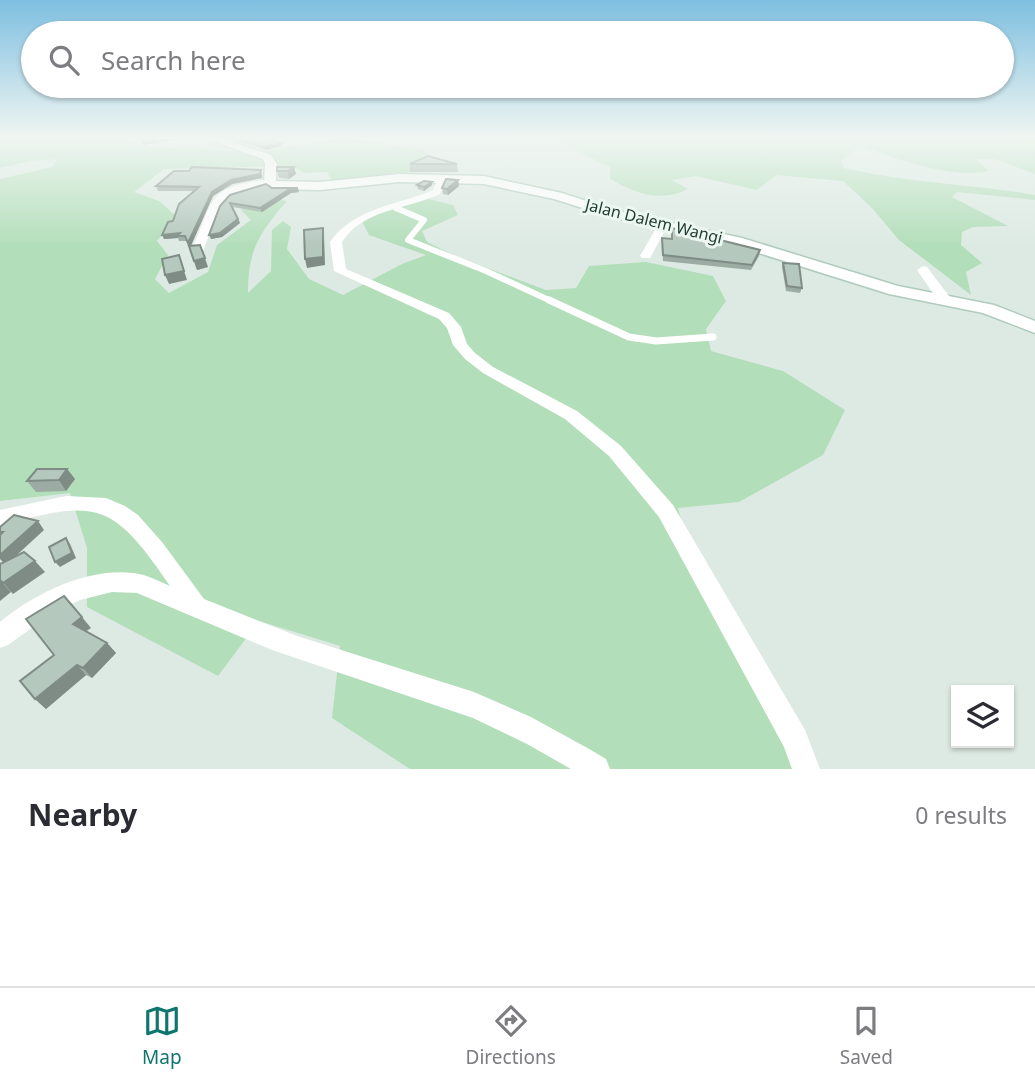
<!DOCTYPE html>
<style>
:root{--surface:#fff;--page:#f2f2f3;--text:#2b2b33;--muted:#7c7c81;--line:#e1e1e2;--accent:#0f766e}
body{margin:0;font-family:"Noto Sans",sans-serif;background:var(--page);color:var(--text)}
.controls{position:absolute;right:21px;bottom:21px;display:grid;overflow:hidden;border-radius:0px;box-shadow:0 2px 5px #0004}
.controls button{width:63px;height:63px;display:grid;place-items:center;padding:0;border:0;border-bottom:2px solid var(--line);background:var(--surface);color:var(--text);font:35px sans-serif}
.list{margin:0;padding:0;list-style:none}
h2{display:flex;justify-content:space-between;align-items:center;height:91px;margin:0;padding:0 28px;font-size:30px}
h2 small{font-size:23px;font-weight:400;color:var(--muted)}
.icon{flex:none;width:38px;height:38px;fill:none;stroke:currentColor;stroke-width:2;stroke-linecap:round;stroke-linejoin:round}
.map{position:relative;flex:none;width:1035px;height:769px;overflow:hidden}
.search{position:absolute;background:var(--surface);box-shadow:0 2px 5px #0004;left:21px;right:21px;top:21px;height:77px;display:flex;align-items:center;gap:18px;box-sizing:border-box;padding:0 24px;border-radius:38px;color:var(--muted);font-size:26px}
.sheet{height:217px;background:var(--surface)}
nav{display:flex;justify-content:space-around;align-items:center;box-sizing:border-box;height:98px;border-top:2px solid var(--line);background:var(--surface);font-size:19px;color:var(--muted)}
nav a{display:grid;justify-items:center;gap:4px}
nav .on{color:var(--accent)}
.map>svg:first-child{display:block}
.green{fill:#b3deba}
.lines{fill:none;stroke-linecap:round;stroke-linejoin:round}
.secondary-casing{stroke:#afcbbe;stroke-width:3}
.lane-far2{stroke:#fff;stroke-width:4.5}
.lane-far1{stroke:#fff;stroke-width:6}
.lane{stroke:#fff;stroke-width:7}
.street{fill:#fff;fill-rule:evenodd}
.secondary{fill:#fff;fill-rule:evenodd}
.wall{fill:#9caca3}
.shaded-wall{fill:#7f8c85}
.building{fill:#b5c8be;stroke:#7f8c85;stroke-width:2}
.labels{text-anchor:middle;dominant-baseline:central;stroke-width:6;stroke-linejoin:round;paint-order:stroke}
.far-street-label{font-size:16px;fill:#1e3a30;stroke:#edf7f1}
</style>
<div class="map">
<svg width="1035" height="769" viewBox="0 0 1035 769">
<rect width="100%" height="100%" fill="#ddeae3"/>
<!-- green -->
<g class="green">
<path d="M0,138H120L138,145L158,147L257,152L346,138L423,150L434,160L410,172L379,176L368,186L335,185L327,172L305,173L291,166L164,169L134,192L159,201L176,216L157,241L168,255L155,279L169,293L208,272L217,245L251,220L241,210L267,198L287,201C259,233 248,250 248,293L271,271L272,230L283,221L291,227L287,249L309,279L343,295L402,264L426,255L369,235L361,219L424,198L453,205L458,215L422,231L427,242L460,258L546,290L576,288L589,266L646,262L713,276L726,301L706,329L711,351L783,371L845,410L823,455L739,502L678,508L698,588L809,769H410L332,718L340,646L259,621L218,676L87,607V548L70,493L0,501V179L52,167L57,159L30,161L0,168Z"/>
<path d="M550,138L1035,139V174L995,159H975L989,171C952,180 895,158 860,146L841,161L844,168C907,183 971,184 1035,195V200L957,192L952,197L1008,226L973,227L962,232L961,245L982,263L966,272L971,295L899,240L872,208L843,181L776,175L757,190L696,176L672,180L688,189C661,203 634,193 610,179V167C589,158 571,146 550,138Z"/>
</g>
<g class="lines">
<!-- secondary casing -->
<g class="secondary-casing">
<polygon id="secondary" points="204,138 221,138 271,155 277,164 276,181 320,182 399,174 484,176 562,193 614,210 742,238 898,286 994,305 1035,321 1035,333 983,313 889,294 733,245 611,217 554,199 484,184 399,182 320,190 273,189 264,182 265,164 263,159"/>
</g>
<!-- lane-far2 -->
<polyline class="lane-far2" points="393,207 401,210"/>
<!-- lane-far1 -->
<polyline class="lane-far1" points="396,208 424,220 408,240 486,271 553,302"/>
<!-- lane -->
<polyline class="lane" points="549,300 629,337 656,341 713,337"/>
<!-- street -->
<g class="street">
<path d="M438,178L446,180L440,194C408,209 363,209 342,242L346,269L449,313L461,327L467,344L475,353L493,367L577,411L621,446L673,505L805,730L820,769H792L784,747L659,517L609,456L565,419L483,373L465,359L453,345L447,328L439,319L334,271L330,242C355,207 396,206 433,190Z"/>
<path d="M270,179L275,182L273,184C211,197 226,196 203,251L193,253L191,251C216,197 204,188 270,179Z"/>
<polygon points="659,223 668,225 650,258 642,258 640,256"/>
<polygon points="923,266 927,267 949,296 949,302 939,302 917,270"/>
<path d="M66,496L106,498L125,506L138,515L162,542L204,599L297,636L474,692L531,717L591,750L606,759L610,769H571L527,744L473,718L272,650L137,593L112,592L80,600L51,614L8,645L0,648V622C33,594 88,567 133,573C146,574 158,581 170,586C112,501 97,499 0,526V510Z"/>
</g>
<!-- secondary -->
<use href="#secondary" class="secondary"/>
</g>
<!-- wall -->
<g class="wall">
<polygon points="230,138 266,138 281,143 282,146 266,150"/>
<polygon points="410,164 457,164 458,172 410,172"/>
<polygon points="294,167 296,174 289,179 279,178 277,171"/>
<polygon points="262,175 262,178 232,184 213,196 190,246 208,267 197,270 187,241 179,241 178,238 164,239 173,221 194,191 158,191 156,186"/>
<polygon points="458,180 459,186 448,195 443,194 442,188"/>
<polygon points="432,182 432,185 424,191 418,189 417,185"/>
<polygon points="272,188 299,192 291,193 262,212 232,207 240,223 222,237 211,239 220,206"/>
<polygon points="672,228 760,250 759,256 751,270 663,261 662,244 662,238 671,239"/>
<polygon points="783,263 802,288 800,293 786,291 782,267"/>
<polygon points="67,469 75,479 66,491 36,492 27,481"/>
<polygon points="91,628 87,631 107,643 116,653 92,678 86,675 46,709 35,699 54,655"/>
</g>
<!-- shaded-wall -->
<g class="shaded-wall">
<polygon points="164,138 186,138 144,145 143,142"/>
<polygon points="281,143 282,146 266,150 265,147"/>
<polygon points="294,167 296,174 289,179 288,171"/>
<polygon points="261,170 262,178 232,184 213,196 190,248 188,243 212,192 231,180"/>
<polygon points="458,180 459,186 448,195 447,189"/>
<polygon points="432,182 432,185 424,191 424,187"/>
<polygon points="298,188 299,192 291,193 262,212 260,208 290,189"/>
<polygon points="238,219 240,223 222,237 211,239 209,235"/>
<polygon points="323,228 324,236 325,265 307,268 305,259"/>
<polygon points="180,233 177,236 178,238 164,239 162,235"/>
<polygon points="179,255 187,280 169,284 165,275"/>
<polygon points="205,258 208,267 197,270 194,261"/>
<polygon points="67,469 75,479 66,491 59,480"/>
<polygon points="38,521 44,530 6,565 0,559 0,555"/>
<polygon points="66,538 70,544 76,558 60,567 55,562"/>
<polygon points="35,561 45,572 13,594 3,583"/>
<polygon points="1,581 11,592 0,601 0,582"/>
<polygon points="82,617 91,628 82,634 73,624"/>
<polygon points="107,643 116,653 92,678 83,668"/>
<polygon points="77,665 86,675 46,709 35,699"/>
</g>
<!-- building -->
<g class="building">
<polygon points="142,138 164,138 143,142"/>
<polygon points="239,138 266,138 281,143 265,147"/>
<polygon points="428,156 457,164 410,164"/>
<polygon points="192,167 261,170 260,174 231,180 212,192 188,243 185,236 177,236 180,233 162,235 168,222 173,221 179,204 199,187 156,186 174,171 189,171"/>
<polygon points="277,167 294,167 288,171 277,171"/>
<polygon points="446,179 458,180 447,189 442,188"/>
<polygon points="424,181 432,182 424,187 417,185"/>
<polygon points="266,184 272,188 298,188 290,189 260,208 230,203 238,219 220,233 209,235 220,206 230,195"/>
<polygon points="323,228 323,257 305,259 304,230"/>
<polygon points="672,228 760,250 752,265 663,255 662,238 672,239"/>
<polygon points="200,245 205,258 194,261 189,246"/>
<polygon points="179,255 184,271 165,275 162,259"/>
<polygon points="783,263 799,264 802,288 787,286"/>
<polygon points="37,469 67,469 59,480 27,481"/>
<polygon points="14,515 38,521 0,555 0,535 3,532 0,532 0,527"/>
<polygon points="66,538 72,553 55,562 49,547"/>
<polygon points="24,552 35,561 3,583 1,581 0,582 0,564"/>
<polygon points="64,596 82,617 73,624 107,643 83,668 77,665 35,699 20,681 54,655 26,619"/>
</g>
<!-- sky -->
<linearGradient id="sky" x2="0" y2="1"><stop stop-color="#7ebfe0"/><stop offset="0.56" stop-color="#f0f6f2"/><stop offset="1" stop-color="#f0f6f2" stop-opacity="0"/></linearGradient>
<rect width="1035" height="246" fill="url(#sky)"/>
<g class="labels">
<!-- far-street labels -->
<g class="far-street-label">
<text transform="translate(654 221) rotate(14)">Jalan Dalem Wangi</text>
</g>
</g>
</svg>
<div class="controls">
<button><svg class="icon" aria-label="layers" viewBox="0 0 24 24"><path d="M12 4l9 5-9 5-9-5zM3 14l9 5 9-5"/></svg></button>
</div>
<div class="search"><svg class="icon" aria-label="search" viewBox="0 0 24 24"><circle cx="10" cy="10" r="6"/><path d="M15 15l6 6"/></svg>Search here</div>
</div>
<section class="sheet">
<h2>Nearby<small>0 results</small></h2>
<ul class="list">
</ul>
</section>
<nav>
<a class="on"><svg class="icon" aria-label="map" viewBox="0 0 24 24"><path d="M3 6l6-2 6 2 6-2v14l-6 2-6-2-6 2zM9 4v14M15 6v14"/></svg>Map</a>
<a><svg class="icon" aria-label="directions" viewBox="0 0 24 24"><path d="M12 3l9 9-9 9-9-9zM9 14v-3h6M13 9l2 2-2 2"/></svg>Directions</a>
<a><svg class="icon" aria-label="saved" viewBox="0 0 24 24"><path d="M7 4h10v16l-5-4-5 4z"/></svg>Saved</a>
</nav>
